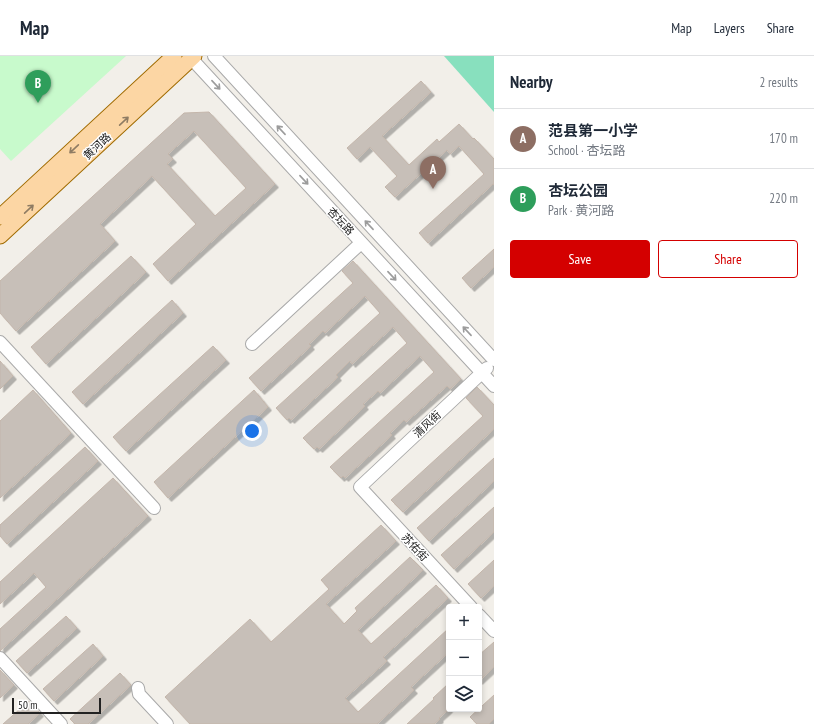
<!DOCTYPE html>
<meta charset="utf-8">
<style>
:root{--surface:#fff;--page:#f2f2f3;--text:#1f2937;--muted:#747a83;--line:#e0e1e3;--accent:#d40000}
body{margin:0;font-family:"PT Sans Narrow","Noto Sans SC",sans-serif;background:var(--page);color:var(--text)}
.controls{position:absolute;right:12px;bottom:12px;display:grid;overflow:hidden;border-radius:4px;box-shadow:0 2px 6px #0003}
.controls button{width:36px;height:36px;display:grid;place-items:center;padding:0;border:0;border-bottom:1px solid var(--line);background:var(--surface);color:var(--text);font:20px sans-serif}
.scale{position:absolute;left:12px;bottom:10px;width:89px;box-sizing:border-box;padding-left:4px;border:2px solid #222;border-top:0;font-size:11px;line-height:14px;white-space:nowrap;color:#222;-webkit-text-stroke:3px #fff;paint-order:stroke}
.you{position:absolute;left:252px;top:375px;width:14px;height:14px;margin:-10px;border:3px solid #fff;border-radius:50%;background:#1a73e8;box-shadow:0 0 0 6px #1a73e833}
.badge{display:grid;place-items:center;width:26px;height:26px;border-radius:50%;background:var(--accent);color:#fff;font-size:13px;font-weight:700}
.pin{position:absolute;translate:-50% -33px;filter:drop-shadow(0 1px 2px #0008)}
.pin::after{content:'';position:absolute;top:21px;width:14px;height:12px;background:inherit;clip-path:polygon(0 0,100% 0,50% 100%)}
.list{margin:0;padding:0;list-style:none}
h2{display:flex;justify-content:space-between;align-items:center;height:52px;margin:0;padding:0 16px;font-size:17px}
h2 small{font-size:13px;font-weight:400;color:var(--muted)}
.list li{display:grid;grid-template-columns:26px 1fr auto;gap:12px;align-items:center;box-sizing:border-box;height:60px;padding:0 16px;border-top:1px solid var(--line)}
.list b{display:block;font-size:15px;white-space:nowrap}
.list p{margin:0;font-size:13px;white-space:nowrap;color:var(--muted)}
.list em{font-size:13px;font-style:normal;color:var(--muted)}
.actions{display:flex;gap:8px;padding:12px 16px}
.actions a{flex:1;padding:9px 0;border:1px solid var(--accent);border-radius:4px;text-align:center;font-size:14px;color:var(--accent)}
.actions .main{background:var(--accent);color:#fff}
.icon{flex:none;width:22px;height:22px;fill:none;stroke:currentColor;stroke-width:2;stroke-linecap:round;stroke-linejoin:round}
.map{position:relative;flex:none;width:494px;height:668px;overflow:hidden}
header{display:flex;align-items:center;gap:24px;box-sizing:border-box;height:56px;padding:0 20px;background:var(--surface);border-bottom:1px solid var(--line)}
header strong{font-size:19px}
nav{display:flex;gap:22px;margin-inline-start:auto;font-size:14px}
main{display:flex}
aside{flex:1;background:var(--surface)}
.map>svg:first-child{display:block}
.park{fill:#c8facc}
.pitch{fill:#88e0be}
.building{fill:#c7bfb8;stroke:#c4b6ab;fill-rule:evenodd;filter:url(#shadow)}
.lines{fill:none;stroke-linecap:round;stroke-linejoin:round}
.minor-casing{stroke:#a9a9a9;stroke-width:14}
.major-casing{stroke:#a06b00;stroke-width:17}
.minor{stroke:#fff;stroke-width:12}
.major{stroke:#fcd6a4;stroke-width:15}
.oneway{stroke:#9c9c9c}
.oneway2{stroke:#8f7c63}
.labels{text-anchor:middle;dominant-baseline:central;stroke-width:3;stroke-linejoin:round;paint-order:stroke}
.street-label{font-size:11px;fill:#222;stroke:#fff}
</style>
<header>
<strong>Map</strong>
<nav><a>Map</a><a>Layers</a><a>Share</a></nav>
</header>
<main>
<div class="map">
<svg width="494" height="668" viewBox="0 0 494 668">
<defs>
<filter id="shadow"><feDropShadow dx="3.5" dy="3.5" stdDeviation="0" flood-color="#0004"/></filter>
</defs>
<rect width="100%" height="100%" fill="#f2efe9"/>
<!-- park -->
<polygon class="park" points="0,0 126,0 11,105 0,93"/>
<!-- pitch -->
<polygon class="pitch" points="444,0 494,0 494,56"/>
<!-- building -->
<g class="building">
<polygon points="421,25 431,36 382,80 409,109 437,83 439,86 459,68 473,83 474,82 494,103 494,129 493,128 428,187 419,177 484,118 459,90 450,98 447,94 395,141 385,131 397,120 370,91 357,103 347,92"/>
<path d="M209,56L275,128L168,225L153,208L196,168L152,120L100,168L115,185L16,275L0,257V225L184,57ZM194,75L246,132L215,160L167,108L173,103L168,98Z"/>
<polygon points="494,193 494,211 471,232 462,222"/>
<polygon points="131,200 146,216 46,308 31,291"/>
<polygon points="353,205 461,323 450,333 447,330 406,366 404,364 390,377 392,379 345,422 343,420 341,422 330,411 434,316 420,300 380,337 378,335 363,348 365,350 319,393 317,391 314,393 303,382 407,287 393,271 352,308 350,305 336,319 338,321 291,364 289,362 287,364 276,352 380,257 365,240 325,277 323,275 309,288 311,290 261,335 249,322 353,227 342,215"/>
<polygon points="172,244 183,257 83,348 72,336"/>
<polygon points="213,290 226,304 126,395 113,381"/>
<polygon points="0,305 13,320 0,333"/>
<polygon points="477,331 494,349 494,373 403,456 391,444 483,360 466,342"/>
<polygon points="33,334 71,377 0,442 0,365"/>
<polygon points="254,334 268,351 168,442 154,426"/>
<polygon points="85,391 98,405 7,488 0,480 0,469"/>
<polygon points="494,402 494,425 429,485 417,472"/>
<polygon points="113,422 148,460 0,595 0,573 46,531 34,517 0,548 0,526"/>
<polygon points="494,451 494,476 454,513 441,499"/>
<polygon points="381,469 396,485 326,548 344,568 357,555 355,552 410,501 423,514 358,574 371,588 436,529 448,542 383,601 387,605 345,642 358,656 449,572 449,596 411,631 414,634 377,668 190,668 165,641 250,563 271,586 329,533 321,524"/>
<polygon points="494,504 494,530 481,542 468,528"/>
<polygon points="66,560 77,572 27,617 16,605"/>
<polygon points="494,586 494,611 479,625 479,599"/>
<polygon points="93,588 103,600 54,645 43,633"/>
<polygon points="0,614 14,629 0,642"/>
<polygon points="120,617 131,629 88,668 75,668 70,663"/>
<polygon points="449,627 449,653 439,662 440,663 434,668 407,668 434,643 433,642"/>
<polygon points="494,639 494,663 489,668 477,668 470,661"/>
<polygon points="29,645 40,657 28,668 3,668"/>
</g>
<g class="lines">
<!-- minor casing -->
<g class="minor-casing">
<g id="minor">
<polyline points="189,0 494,330"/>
<polyline points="214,0 494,304"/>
<polyline points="0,286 154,452"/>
<polyline points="252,288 361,187"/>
<polyline points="471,551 360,431 487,312"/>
<polyline points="479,559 494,575"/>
<polyline points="0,602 61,668"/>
<polyline points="138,632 139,638 167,668"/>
</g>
</g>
<!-- major casing -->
<g class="major-casing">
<g id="major">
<polyline points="0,161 174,0"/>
<polyline points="0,180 194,0"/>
</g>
</g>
<!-- minor -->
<use href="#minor" class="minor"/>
<!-- major -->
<use href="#major" class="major"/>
</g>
<!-- one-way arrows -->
<defs><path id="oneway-shaft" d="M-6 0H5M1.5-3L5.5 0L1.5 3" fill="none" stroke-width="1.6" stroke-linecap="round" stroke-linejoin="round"/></defs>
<g class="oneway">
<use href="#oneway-shaft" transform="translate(216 29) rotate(47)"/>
<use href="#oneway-shaft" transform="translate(281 74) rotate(-133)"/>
<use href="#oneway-shaft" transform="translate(304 124) rotate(47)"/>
<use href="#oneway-shaft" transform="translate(369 169) rotate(-133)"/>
<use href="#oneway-shaft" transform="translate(392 220) rotate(47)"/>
<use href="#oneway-shaft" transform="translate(467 275) rotate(-133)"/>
</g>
<g class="oneway2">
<use href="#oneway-shaft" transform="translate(124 65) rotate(-43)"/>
<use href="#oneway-shaft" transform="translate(74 93) rotate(137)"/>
<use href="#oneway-shaft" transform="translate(29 153) rotate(-43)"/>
</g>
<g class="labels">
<!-- street labels -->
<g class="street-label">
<text transform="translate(97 90) rotate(-43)">黄河路</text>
<text transform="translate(341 165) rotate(47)">杏坛路</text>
<text transform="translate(427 368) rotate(-43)">清风街</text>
<text transform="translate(415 491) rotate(47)">苏佑街</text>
</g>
</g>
</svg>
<div class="controls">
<button>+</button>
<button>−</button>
<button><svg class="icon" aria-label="layers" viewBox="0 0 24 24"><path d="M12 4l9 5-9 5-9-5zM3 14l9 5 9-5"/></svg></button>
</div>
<div class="scale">50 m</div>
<div class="you"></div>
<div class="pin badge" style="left:433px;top:133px;background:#8d6e63">A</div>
<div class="pin badge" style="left:38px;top:47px;background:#2e9e5b">B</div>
</div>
<aside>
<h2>Nearby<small>2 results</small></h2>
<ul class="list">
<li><span class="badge" style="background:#8d6e63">A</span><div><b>范县第一小学</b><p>School · 杏坛路</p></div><em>170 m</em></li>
<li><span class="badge" style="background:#2e9e5b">B</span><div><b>杏坛公园</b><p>Park · 黄河路</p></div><em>220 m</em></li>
</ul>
<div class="actions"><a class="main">Save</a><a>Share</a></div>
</aside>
</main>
